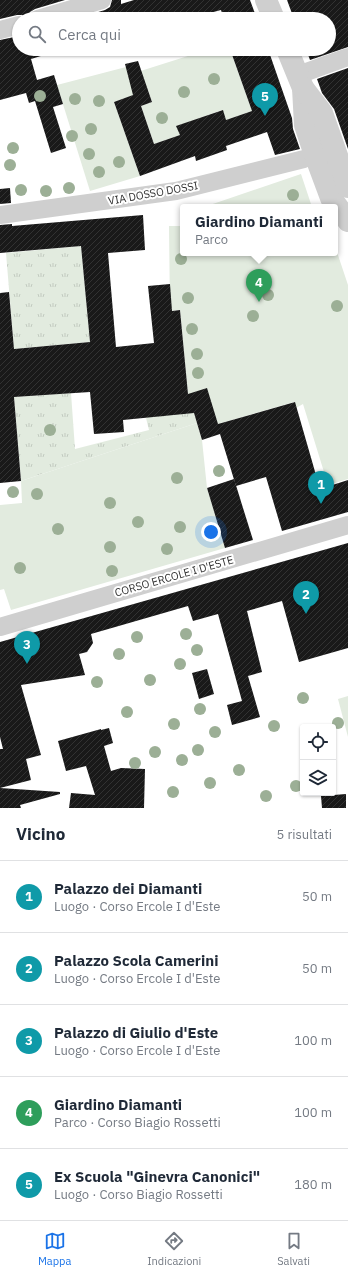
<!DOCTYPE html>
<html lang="it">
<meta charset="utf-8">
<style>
:root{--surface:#fff;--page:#f2f2f3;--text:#1f2937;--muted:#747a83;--line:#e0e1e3;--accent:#1a73e8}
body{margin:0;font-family:"IBM Plex Sans",sans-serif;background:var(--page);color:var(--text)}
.controls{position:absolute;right:12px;bottom:12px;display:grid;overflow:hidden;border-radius:4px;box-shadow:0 1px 3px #0004}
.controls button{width:36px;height:36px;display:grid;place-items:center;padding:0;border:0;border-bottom:1px solid var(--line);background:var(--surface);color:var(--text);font:20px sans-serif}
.you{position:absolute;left:211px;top:532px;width:14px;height:14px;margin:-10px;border:3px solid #fff;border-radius:50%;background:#1a73e8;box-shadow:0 0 0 6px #1a73e833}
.badge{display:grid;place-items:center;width:26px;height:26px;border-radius:50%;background:var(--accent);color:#fff;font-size:13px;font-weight:700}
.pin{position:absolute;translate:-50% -33px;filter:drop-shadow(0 1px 2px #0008)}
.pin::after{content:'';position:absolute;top:21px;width:14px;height:12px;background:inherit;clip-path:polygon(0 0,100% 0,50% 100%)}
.popup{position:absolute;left:180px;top:204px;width:158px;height:52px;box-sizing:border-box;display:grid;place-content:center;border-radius:4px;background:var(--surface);filter:drop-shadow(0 1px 3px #0005);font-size:13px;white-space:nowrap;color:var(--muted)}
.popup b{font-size:15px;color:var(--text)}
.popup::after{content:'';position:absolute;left:50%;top:100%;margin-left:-8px;border:8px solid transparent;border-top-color:var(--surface)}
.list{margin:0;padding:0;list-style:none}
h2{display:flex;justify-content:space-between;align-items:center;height:52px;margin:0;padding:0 16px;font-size:17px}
h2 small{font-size:13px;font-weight:400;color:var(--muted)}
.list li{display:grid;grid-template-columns:26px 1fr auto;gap:12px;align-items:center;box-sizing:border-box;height:72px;padding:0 16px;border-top:1px solid var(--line)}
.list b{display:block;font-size:15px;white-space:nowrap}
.list p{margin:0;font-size:13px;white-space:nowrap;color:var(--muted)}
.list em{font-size:13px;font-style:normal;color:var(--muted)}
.icon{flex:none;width:22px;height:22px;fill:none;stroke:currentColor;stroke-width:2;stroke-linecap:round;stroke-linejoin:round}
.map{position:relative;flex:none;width:348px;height:808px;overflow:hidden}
.search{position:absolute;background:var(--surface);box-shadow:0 1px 3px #0004;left:12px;right:12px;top:12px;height:44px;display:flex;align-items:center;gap:10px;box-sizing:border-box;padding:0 14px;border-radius:22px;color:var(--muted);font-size:15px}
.sheet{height:412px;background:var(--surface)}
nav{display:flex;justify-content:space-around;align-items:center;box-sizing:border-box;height:56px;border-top:1px solid var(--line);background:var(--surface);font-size:11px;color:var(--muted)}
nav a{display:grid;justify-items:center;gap:2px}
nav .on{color:var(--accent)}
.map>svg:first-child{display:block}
.grass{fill:url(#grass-tufts)}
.garden{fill:#e2ebdf}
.building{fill:url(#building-hatch)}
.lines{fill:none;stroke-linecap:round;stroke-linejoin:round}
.minor{stroke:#cfcfcf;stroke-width:18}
.tertiary{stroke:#cfcfcf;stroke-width:22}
.tree{fill:#9caf96}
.labels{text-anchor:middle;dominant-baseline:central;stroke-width:4;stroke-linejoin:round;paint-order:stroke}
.street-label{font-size:11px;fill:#323232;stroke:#fff}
</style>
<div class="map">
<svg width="348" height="808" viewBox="0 0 348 808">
<defs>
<pattern id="grass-tufts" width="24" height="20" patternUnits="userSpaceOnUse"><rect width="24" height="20" fill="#e2ebdf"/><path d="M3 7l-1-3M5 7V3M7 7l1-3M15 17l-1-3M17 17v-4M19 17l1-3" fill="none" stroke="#c2cac0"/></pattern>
<pattern id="building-hatch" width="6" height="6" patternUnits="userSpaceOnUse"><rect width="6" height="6" fill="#191919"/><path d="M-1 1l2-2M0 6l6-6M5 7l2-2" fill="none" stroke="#323232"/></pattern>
</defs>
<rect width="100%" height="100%" fill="#fff"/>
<!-- grass -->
<g class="grass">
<polygon points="81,246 90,342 14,349 6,253"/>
<polygon points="71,393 75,449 149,430 146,418 188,394 197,423 21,481 14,397"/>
</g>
<!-- garden -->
<g class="garden">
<polygon points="210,49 236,49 232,55 252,111 226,120 222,110 177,126 180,135 154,144 141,106 152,102 148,90 114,102 140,176 90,191 57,85 126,67 128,75"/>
<polygon points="301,174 312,207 204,207"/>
<polygon points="169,226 183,226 183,253 335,253 335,246 348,285 348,479 328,485 303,404 296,408 294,402 218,424 188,394 180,310 170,311"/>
<polygon points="197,423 202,440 207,488 225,548 11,610 4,589 0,590 0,505 22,503 21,481"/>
<polygon points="348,696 348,737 338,699"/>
</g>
<!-- building -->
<g class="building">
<polygon points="0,0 65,0 35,9 30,12 28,19 22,15 17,15 0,19"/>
<polygon points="112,0 121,0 121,4 134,0 250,0 257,19 224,19 221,10 187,19 75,19 105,10 110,7"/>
<polygon points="287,0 348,0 348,47 310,60 306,49 329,49 329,19 294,19"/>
<polygon points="19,36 19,49 54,49 54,52 31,59 37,80 54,75 63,104 53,107 66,148 51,153 35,101 29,103 26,93 0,100 0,40"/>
<polygon points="230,49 268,49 292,118 293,129 300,149 275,155 267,132 226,146 227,150 196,161 195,156 140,176 114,102 133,95 125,64 138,61 152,102 141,106 154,144 180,135 176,126 223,110 226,120 252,111"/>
<polygon points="348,68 348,149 334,109 322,93 317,79"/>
<polygon points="10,188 11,203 0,204 0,189"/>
<polygon points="143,215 145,250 108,253 116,347 154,343 148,286 170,284 172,311 180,310 188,394 207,388 218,424 295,402 320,489 348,480 348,512 282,531 266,477 236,486 220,434 202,440 194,413 123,420 124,432 94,434 90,392 14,397 21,481 0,483 0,293 9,292 14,349 90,342 81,246 0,253 0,225 12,224 12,226"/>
<polygon points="234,479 253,540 225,548 207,488"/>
<polygon points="348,543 348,648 299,662 282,601 247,611 262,672 248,676 260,717 232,725 227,705 242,701 218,614 193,621 188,606 91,634 93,643 87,652 79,654 85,675 21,685 41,755 26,759 31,780 0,788 0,749 3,749 0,737 0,642"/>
<polygon points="207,669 214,694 199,699 192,673"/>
<polygon points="109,728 113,743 104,746 111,771 121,768 145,769 144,808 69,808 71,793 95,795 86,766 66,771 58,741 101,729 101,730"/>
<polygon points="0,788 60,792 60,794 20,805 21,808 0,808"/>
<polygon points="346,794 346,808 322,808 321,796"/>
</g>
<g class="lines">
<!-- minor -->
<g class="minor">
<polyline points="38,19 102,0"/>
<polyline points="0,30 19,25"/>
<polyline points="298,75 348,57"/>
<polyline points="0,215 176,191 304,159"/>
<polyline points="0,627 348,525"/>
</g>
<!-- tertiary -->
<g class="tertiary">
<polyline points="266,0 274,19"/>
<polyline points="287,49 303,88 305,125 315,155 331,198 348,221"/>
<polyline points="303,88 322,113 348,187"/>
</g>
</g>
<!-- trees -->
<g class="tree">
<circle cx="214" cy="79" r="6"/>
<circle cx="184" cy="92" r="6"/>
<circle cx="40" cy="96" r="6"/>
<circle cx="75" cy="99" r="6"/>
<circle cx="99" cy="101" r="6"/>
<circle cx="162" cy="118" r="6"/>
<circle cx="91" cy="129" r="6"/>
<circle cx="72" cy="136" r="6"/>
<circle cx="13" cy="148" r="6"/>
<circle cx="89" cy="154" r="6"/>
<circle cx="119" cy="162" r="6"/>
<circle cx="10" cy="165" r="6"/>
<circle cx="99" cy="172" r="6"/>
<circle cx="69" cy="188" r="6"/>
<circle cx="21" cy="190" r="6"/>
<circle cx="46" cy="191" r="6"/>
<circle cx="293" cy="195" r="6"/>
<circle cx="181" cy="259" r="6"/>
<circle cx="268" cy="295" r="6"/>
<circle cx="188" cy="298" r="6"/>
<circle cx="337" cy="306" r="6"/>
<circle cx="253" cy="316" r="6"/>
<circle cx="192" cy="329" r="6"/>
<circle cx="197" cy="354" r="6"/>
<circle cx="198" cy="373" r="6"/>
<circle cx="50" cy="430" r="6"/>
<circle cx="219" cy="471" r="6"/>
<circle cx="177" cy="478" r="6"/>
<circle cx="13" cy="492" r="6"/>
<circle cx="37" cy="494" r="6"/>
<circle cx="110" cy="503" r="6"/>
<circle cx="138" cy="522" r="6"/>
<circle cx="180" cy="527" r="6"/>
<circle cx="58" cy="529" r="6"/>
<circle cx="110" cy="547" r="6"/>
<circle cx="167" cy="549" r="6"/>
<circle cx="20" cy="568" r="6"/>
<circle cx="112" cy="571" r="6"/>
<circle cx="186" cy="634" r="6"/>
<circle cx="137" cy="637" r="6"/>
<circle cx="197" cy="650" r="6"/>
<circle cx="119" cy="654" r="6"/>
<circle cx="180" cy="664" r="6"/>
<circle cx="150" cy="680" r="6"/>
<circle cx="97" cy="682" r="6"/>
<circle cx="303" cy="698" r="6"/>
<circle cx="200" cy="709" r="6"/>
<circle cx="127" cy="712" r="6"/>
<circle cx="338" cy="723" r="6"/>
<circle cx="174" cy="724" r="6"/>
<circle cx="274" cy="726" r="6"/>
<circle cx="215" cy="732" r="6"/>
<circle cx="198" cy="750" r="6"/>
<circle cx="155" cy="752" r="6"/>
<circle cx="182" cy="760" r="6"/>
<circle cx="135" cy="763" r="6"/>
<circle cx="239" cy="770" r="6"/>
<circle cx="210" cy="783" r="6"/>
<circle cx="296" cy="786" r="6"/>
<circle cx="173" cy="792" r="6"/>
<circle cx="266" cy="796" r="6"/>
</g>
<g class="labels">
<!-- street labels -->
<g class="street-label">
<text transform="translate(153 193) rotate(-10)">VIA DOSSO DOSSI</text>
<text transform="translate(174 576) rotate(-16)">CORSO ERCOLE I D'ESTE</text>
</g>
</g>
</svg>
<div class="controls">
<button><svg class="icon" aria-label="locate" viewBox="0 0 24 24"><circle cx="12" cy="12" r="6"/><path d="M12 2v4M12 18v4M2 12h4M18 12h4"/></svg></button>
<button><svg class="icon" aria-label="layers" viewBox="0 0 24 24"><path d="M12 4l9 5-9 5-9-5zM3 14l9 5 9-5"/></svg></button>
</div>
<div class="you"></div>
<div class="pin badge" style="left:321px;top:504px;background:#0f9aa8">1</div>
<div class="pin badge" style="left:306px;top:614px;background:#0f9aa8">2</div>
<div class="pin badge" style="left:27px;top:664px;background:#0f9aa8">3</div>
<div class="pin badge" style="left:259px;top:302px;background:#2e9e5b">4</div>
<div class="popup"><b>Giardino Diamanti</b>Parco</div>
<div class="pin badge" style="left:265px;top:116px;background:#0f9aa8">5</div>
<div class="search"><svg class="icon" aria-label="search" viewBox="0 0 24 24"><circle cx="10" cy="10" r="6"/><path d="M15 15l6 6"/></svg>Cerca qui</div>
</div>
<section class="sheet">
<h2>Vicino<small>5 risultati</small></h2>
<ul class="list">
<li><span class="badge" style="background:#0f9aa8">1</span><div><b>Palazzo dei Diamanti</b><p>Luogo · Corso Ercole I d'Este</p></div><em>50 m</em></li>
<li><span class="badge" style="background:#0f9aa8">2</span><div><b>Palazzo Scola Camerini</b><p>Luogo · Corso Ercole I d'Este</p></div><em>50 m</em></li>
<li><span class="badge" style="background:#0f9aa8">3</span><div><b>Palazzo di Giulio d'Este</b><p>Luogo · Corso Ercole I d'Este</p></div><em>100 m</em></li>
<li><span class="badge" style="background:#2e9e5b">4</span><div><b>Giardino Diamanti</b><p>Parco · Corso Biagio Rossetti</p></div><em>100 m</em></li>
<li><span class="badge" style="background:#0f9aa8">5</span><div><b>Ex Scuola &quot;Ginevra Canonici&quot;</b><p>Luogo · Corso Biagio Rossetti</p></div><em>180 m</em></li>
</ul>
</section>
<nav>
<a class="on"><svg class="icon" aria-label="map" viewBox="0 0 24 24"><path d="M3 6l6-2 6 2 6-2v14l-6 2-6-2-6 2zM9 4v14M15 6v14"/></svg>Mappa</a>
<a><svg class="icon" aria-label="directions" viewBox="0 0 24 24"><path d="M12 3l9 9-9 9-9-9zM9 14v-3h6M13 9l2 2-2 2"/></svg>Indicazioni</a>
<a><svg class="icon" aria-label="saved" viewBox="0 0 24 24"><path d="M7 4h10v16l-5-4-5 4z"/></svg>Salvati</a>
</nav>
